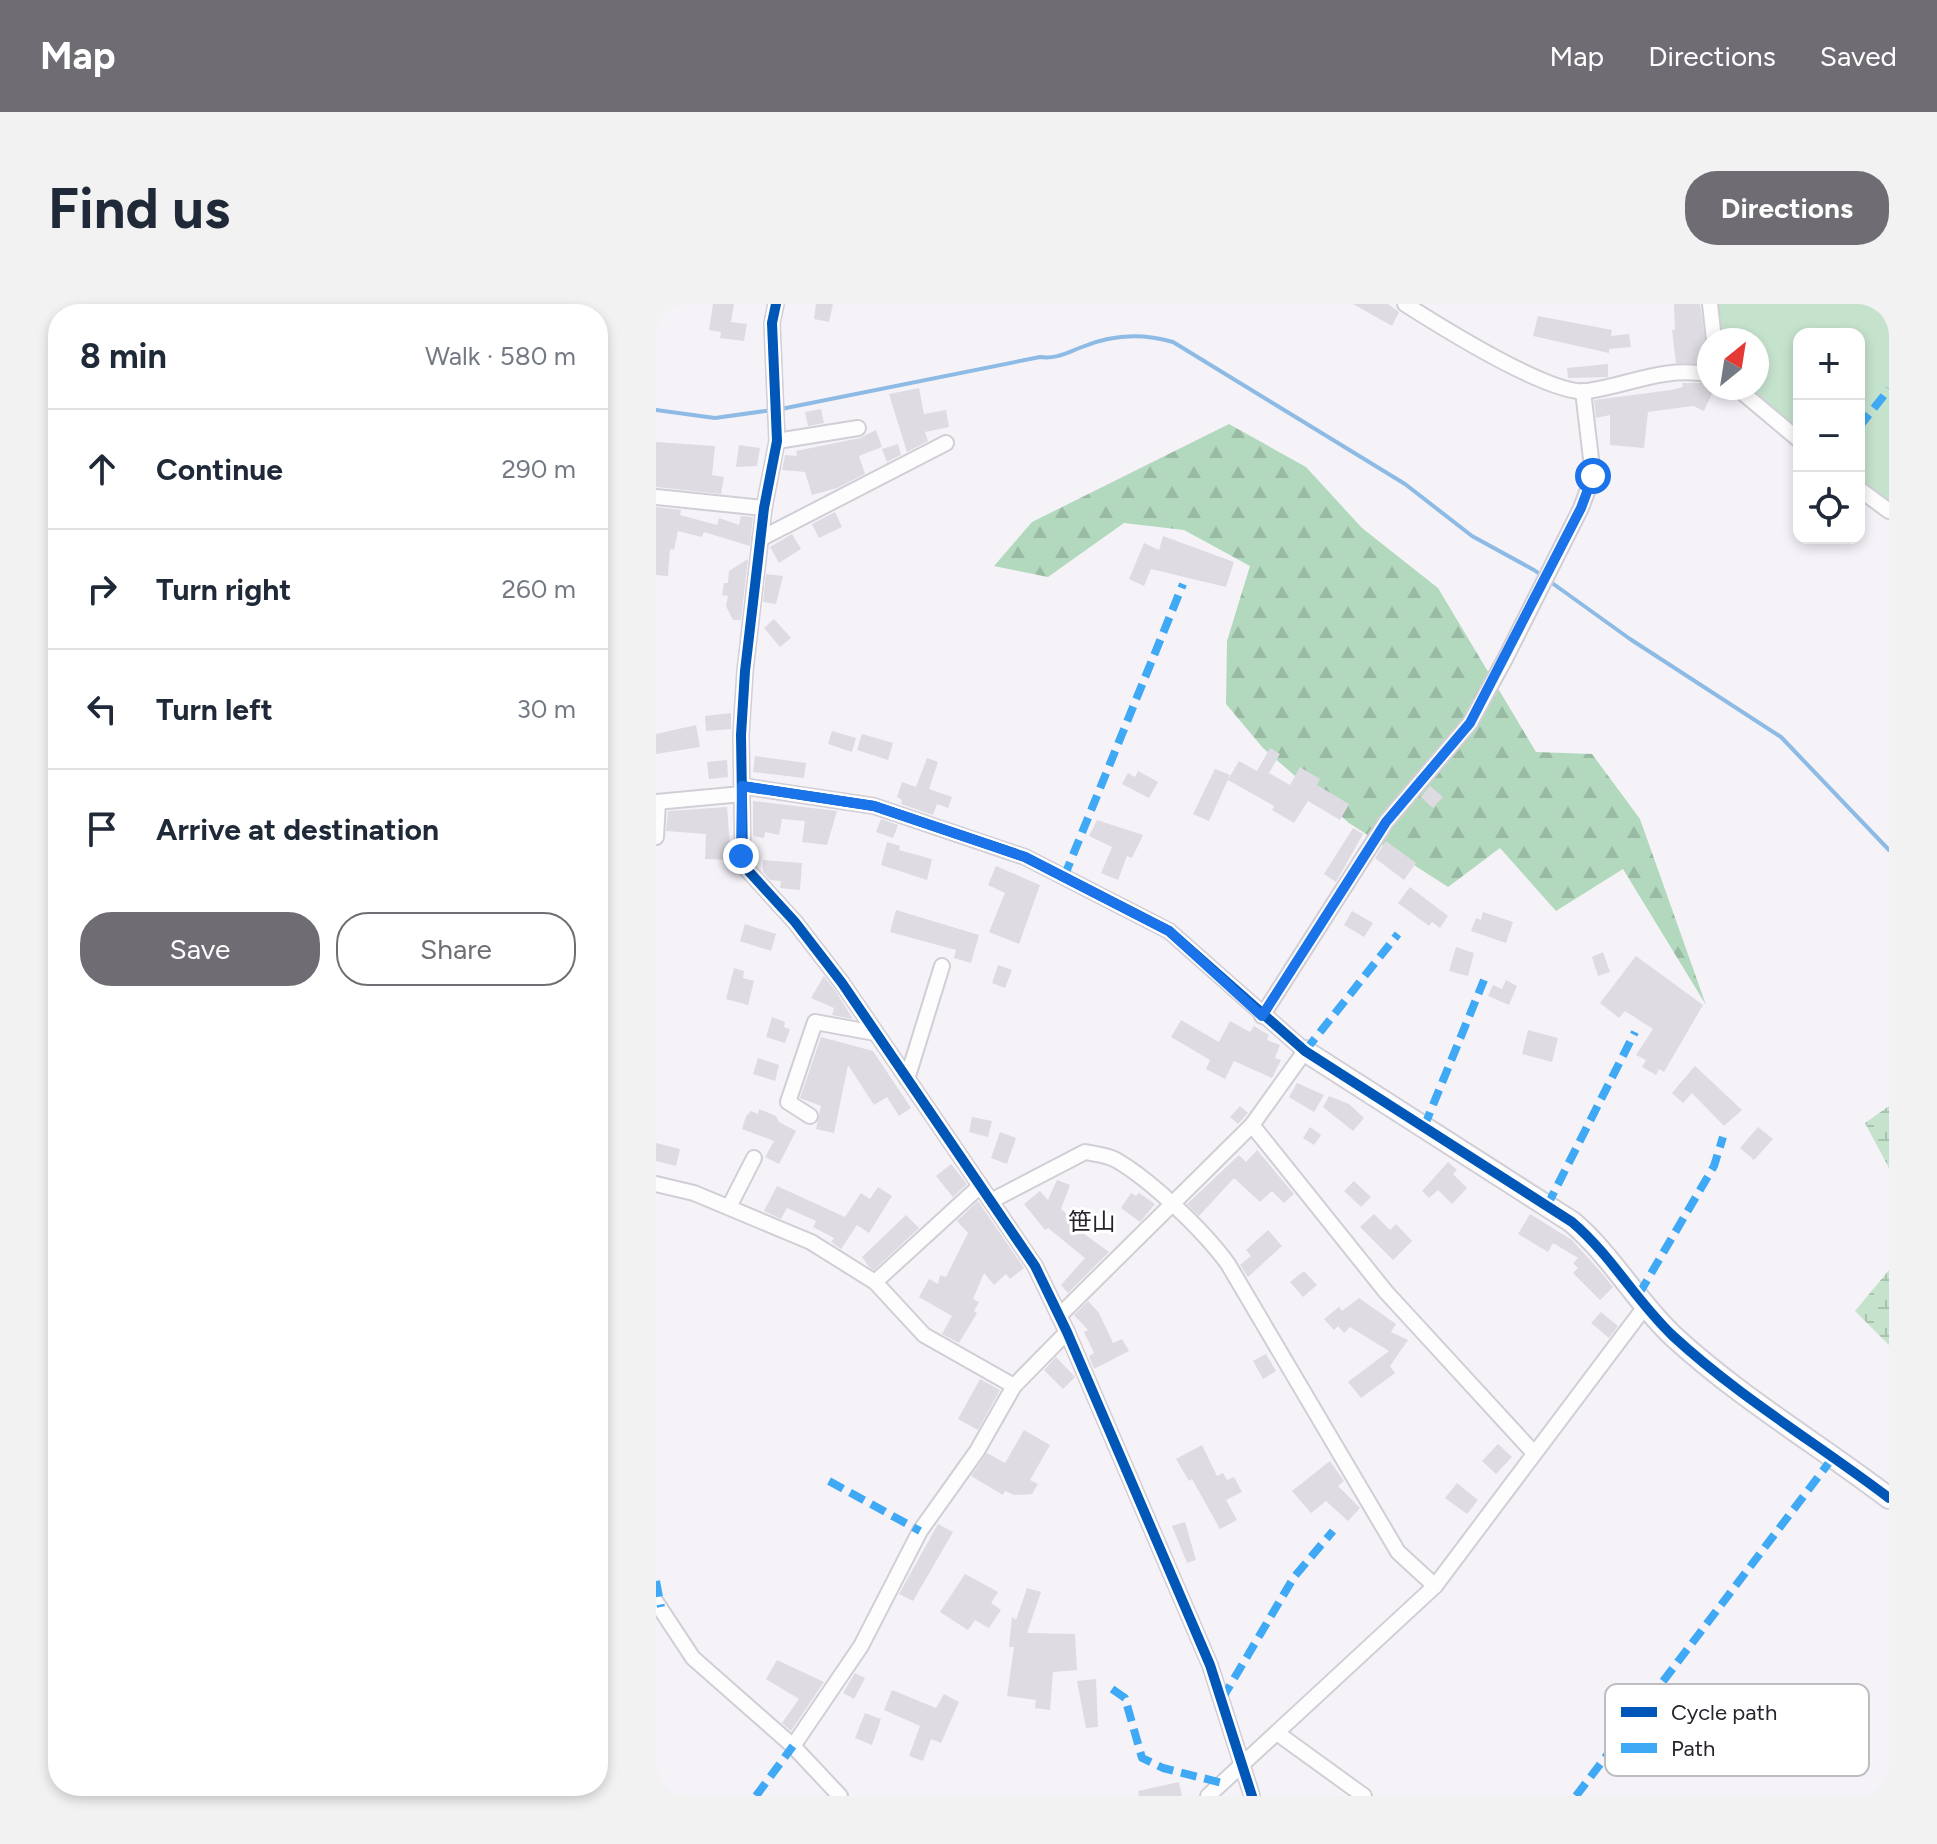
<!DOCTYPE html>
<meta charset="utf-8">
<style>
:root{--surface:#fff;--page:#f2f2f3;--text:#1f2937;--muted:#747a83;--line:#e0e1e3;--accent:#706c74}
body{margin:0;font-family:Figtree,"Noto Sans JP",sans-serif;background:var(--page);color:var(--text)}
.controls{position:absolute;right:24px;top:24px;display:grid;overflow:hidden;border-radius:16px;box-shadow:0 4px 12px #0003}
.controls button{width:72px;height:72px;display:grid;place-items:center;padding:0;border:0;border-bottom:2px solid var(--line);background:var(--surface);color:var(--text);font:40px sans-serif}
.compass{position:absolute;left:1041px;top:24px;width:72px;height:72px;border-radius:50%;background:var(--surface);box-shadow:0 4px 12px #0003;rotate:30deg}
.stop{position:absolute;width:24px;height:24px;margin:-18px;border:6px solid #1a73e8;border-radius:50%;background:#fff}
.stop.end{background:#1a73e8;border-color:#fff;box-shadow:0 2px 8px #0008}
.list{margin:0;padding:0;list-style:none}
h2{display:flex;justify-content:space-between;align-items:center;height:104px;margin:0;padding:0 32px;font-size:34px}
h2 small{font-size:26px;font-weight:400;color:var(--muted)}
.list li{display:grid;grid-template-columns:52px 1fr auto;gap:24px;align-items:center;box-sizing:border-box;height:120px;padding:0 32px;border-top:2px solid var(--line)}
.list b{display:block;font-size:30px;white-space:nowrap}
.list em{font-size:26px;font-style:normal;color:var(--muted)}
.actions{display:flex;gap:16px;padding:24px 32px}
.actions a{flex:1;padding:18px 0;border:2px solid var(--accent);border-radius:32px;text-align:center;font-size:28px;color:var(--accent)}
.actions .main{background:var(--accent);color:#fff}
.icon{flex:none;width:44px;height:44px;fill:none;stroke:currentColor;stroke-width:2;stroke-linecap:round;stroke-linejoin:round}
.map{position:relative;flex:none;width:1233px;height:1492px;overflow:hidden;border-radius:32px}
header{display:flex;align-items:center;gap:48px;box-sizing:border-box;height:112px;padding:0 40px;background:var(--accent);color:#fff}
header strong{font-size:38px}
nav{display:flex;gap:44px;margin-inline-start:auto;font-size:28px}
.intro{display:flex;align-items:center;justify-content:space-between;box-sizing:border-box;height:192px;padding:0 48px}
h1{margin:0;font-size:56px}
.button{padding:20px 36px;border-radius:32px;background:var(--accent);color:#fff;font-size:28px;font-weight:700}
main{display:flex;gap:48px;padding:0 48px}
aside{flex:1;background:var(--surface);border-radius:32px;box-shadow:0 4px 12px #0003}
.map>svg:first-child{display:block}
.green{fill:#c5e2cd}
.forest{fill:url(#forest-firs)}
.wetland{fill:url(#wetland-marsh)}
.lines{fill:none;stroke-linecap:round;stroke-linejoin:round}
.stream{stroke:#8dbbe5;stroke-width:4}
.building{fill:#dedbe2}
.street-casing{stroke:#d1ced6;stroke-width:18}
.secondary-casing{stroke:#d1ced6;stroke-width:24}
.street{stroke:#fefdfe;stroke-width:14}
.secondary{stroke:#fefdfe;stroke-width:20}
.quiet{stroke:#3fa9f5;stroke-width:8;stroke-dasharray:16 8;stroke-linecap:butt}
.cycleway-casing{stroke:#fff;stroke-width:15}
.cycleway{stroke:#0057b8;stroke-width:10}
.route{stroke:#1a73e8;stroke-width:10}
.labels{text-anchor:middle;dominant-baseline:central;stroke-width:6;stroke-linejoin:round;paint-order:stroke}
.neighbourhood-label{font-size:24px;fill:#28232d;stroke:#fff}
.key{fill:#fff;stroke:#bebdc0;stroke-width:2}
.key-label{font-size:22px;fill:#28232d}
</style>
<header>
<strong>Map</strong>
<nav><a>Map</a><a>Directions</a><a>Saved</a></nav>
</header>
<div class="intro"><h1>Find us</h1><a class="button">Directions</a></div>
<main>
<aside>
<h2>8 min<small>Walk · 580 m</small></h2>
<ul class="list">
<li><svg class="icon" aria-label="ahead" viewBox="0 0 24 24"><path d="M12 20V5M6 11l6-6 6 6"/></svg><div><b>Continue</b></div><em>290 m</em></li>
<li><svg class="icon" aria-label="right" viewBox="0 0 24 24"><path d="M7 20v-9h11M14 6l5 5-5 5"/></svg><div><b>Turn right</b></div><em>260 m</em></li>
<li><svg class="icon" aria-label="left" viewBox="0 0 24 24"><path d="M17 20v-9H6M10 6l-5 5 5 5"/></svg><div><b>Turn left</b></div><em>30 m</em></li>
<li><svg class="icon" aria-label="arrive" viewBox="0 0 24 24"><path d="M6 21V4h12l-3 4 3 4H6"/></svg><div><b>Arrive at destination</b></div></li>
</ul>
<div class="actions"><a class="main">Save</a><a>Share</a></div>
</aside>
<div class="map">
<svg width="1233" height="1492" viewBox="0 0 1233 1492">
<defs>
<pattern id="forest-firs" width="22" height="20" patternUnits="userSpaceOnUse" patternTransform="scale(2)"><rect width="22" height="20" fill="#b2d9bd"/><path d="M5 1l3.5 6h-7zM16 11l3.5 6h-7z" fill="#99baa3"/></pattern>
<pattern id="wetland-marsh" width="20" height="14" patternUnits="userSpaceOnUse" patternTransform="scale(2)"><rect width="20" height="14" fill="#c5e2cd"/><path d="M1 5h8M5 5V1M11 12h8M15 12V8" fill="none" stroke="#a9c2b0"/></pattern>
</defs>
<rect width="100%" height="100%" fill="#f5f3f8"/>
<!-- green -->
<polygon class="green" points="1058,0 1233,0 1233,202 1203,180 1203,30 1143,30 1143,129 1089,84 1101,84 1101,36 1062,36"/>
<!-- forest -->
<polygon class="forest" points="573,120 650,163 706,224 782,284 880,448 936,450 984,515 1050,701 967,565 900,607 844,544 792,583 693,519 607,444 570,400 571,337 594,262 528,226 468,219 392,273 338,262 376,218"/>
<!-- wetland -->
<g class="wetland">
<polygon points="1233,802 1233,864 1209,819"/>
<polygon points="1233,966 1233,1041 1199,1007"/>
</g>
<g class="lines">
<!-- stream -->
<g class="stream">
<path d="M125,105L384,53C401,55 410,49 426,43C457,30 486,29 517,38L749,180L816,232L878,266L974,335L1125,433L1233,546"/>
<polyline points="0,106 59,114 116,106"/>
</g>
</g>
<!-- building -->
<g class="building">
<polygon points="57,0 78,0 75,18 91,20 88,37 64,34 65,28 53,26"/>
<polygon points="160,0 177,0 173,18 158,15"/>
<polygon points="697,0 732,0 743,8 736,22"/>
<polygon points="1018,0 1044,0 1053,60 1020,59 1016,26 1019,26"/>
<polygon points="882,12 956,26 955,32 973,30 975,43 953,45 953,49 877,32"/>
<polygon points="952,60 952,73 912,74 911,64"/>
<polygon points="1026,79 1047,79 1058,85 1048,107 1037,102 992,108 988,144 954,141 954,111 940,114 938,96 1015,86 1027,83"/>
<polygon points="263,84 268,110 290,106 293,123 269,128 272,137 251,148 233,90"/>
<polygon points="165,105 168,119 152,122 149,108"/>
<polygon points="220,126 226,143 203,152 209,170 181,184 156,191 149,168 126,166 129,151 141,152 140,147 204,134"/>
<polygon points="0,138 59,142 56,171 68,173 65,190 0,183"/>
<polygon points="242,140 245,151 231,158 226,145"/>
<polygon points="83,141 104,144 101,162 80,163"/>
<polygon points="0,203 25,206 24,211 61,221 63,214 83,221 85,212 97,213 94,242 48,228 46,233 22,227 18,246 14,245 12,272 0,271"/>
<polygon points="179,208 186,223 163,234 156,220"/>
<polygon points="136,230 145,245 123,259 114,243"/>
<polygon points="507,232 578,258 570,283 495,265 488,282 473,275 488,239 503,246"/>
<polygon points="92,255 85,316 77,316 70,302 72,292 66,291 68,279 72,279 73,267"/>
<polygon points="110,270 127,272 120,300 107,298"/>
<polygon points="118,315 135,334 124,343 108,324"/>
<polygon points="75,409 75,425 50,427 49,412"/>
<polygon points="40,421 44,443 0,450 0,430"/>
<polygon points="176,427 200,434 196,448 172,440"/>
<polygon points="206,430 237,439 232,456 201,446"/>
<polygon points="614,444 624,450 613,469 634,481 644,463 664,475 661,481 693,500 684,516 652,497 638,519 616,506 618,502 572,476 583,457 601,467"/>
<polygon points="99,452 150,459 148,474 97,468"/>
<polygon points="271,454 282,458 273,485 296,493 292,504 281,500 277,511 245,500 246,496 241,493 246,478 260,483"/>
<polygon points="71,456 72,473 53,475 51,458"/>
<polygon points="559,465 574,471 553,517 537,510"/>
<polygon points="482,467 502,478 493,494 466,480 472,469 479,473"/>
<polygon points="774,482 787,493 777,504 765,493"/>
<polygon points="97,497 181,507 171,541 146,538 149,517 126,515 123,531 109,528 108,534 97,532"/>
<polygon points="71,503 75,556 49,555 50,530 10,527 12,507"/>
<polygon points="225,515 242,521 237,534 220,528"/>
<polygon points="441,516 487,531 476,554 471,552 462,576 445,569 456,543 433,532"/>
<polygon points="697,524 707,530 680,578 668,570"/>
<polygon points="730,537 760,559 748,576 719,554"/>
<polygon points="231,538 244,542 243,546 276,555 271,576 225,561"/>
<polygon points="107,556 146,559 144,586 124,584 125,577 114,576 107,568"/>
<polygon points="340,562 384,581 363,640 333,628 349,589 332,581"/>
<polygon points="754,583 792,612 784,624 776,618 773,622 742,599"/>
<polygon points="240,606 323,631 315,659 298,654 300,646 234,628"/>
<polygon points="696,607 717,619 708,633 688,621"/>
<polygon points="827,608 857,618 850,639 815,627 820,614 825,616"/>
<polygon points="89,620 120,630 115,647 84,637"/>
<polygon points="800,643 818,649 812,672 793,667"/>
<polygon points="947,648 954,668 942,672 936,653"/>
<polygon points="980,652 1047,701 1008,768 1003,765 1000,771 986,763 990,756 980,751 997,725 969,707 963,714 944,699"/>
<polygon points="342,661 356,666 349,684 336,679"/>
<polygon points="78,664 88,667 87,674 98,677 92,701 70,695"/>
<polygon points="168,672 179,686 197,715 176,711 178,704 155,694"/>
<polygon points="850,676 861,682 853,701 832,692 837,681 846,685"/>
<polygon points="116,713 129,718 128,723 134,725 129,739 110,733"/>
<polygon points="525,716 563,738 574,717 594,728 598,722 613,731 611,736 624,741 619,754 625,756 616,774 578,757 569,775 550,765 554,756 515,733"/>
<polygon points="872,726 902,734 896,758 866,750"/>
<polygon points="165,733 217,747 255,804 243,812 231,793 218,801 192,761 178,829 160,825 165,802 144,794"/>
<polygon points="102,754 123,761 119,777 97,770"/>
<polygon points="1039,762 1086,806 1068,822 1036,789 1027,799 1016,789"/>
<polygon points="641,779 668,791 658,808 633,793"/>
<polygon points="673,792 693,800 708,814 697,827 667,803"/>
<polygon points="584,802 592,809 582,820 574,813"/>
<polygon points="103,805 120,812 123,818 140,827 123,860 109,853 118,837 86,825 90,812 95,807 102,810"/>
<polygon points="316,813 336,817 332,833 313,828"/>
<polygon points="654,823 665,831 658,841 647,834"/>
<polygon points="1102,823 1117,835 1098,856 1084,844"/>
<polygon points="344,828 360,834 351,860 335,854"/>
<polygon points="0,839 24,845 20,862 0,857"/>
<polygon points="601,846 638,890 628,899 616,887 604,898 578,874 543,912 531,900 583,851 590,858"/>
<polygon points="792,858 801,866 797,870 811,884 796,900 782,886 773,894 766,887"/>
<polygon points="295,860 311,880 297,893 280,872"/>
<polygon points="401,876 414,881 405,905 423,921 420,924 453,948 412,989 405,981 429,954 392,924 389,926 368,900 384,887 392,896"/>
<polygon points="698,877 715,893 705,903 688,887"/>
<polygon points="121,882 189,913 205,889 214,895 222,883 236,892 213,929 201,921 185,945 175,938 178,934 157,923 160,917 131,904 125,915 108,907"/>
<polygon points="475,889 480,892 483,889 499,900 484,918 465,904"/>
<polygon points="322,897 368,964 354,975 350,970 338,981 328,969 317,995 323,998 318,1007 321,1009 303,1039 286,1030 296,1012 263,993 273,975 282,980 284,971 290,973 312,929 301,917"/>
<polygon points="718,910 734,926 740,920 756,937 737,956 704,923"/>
<polygon points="874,910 916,936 945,968 957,983 944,996 917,969 922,964 917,959 922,954 897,939 892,948 862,930"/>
<polygon points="250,911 263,924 218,966 213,963 206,953"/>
<polygon points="612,926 626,942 592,973 584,961 595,952 590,946"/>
<polygon points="648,967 661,981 647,993 634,978"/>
<polygon points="703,994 740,1020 735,1028 752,1036 734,1062 739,1069 705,1094 692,1078 733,1047 694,1023 688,1029 682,1022 678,1026 668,1015 683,1003 686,1007"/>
<polygon points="432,997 443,1009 457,1039 466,1035 473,1047 438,1065 433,1052 438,1049 428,1028 432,1026 418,1011"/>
<polygon points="945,1008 962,1022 953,1034 935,1019"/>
<polygon points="610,1050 620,1067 607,1075 597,1057"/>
<polygon points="400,1053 419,1073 407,1085 388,1066"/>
<polygon points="324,1075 344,1086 322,1126 302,1115"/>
<polygon points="368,1126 394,1141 374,1176 382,1180 376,1190 358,1191 349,1187 347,1191 315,1172 331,1149 349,1159"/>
<polygon points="842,1140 856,1153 840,1170 826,1157"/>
<polygon points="546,1141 561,1172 567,1169 571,1176 578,1173 586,1188 570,1196 581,1216 564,1225 536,1175 533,1177 520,1155"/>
<polygon points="674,1157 688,1177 682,1182 704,1204 692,1217 670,1197 655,1209 636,1187"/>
<polygon points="801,1179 822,1196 811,1210 789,1194"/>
<polygon points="529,1218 540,1256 531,1259 516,1222"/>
<polygon points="282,1220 297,1228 257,1297 243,1290"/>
<polygon points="309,1270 342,1288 335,1299 345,1306 333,1324 319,1316 312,1326 284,1308"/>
<polygon points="371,1284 385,1288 371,1329 419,1330 421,1366 397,1368 394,1406 379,1404 380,1396 351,1392 358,1343 353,1343 356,1313 360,1316"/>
<polygon points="121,1356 168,1378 135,1427 126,1419 143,1395 110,1375"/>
<polygon points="199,1369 209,1374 198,1395 187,1389"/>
<polygon points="440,1375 442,1423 430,1424 421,1377"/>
<polygon points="236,1386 280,1404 288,1390 303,1398 285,1439 275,1435 267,1457 253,1452 264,1422 228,1406"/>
<polygon points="209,1409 225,1415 216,1441 199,1434"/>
<polygon points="523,1478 526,1492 483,1492 482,1487"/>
</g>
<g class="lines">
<!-- street casing -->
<g class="street-casing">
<g id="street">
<polyline points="120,0 116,19 121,137 108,204 89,367 85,431 87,561 139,618 186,679 379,962 411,1028 554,1361 596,1492"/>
<path d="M749,0C782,21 896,93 932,87C978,80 1003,63 1053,70"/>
<polyline points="1054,0 1058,36"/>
<polyline points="1081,84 1143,136"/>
<polyline points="121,137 202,124"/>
<polyline points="1203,185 1233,207"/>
<polyline points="0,193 108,204"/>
<polyline points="104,235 290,139"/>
<polyline points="86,482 218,502 369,553 513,627 649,747 596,821 403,1012"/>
<polyline points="0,498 86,490"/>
<polyline points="0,533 2,498"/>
<polyline points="606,712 730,518 814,419 849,355 925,204 937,172 927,87"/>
<polyline points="251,775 286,662"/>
<polyline points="154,812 132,798 159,718 219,729"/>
<polyline points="596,821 730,988 877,1148"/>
<polyline points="0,880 38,889 155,938 219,978 268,1031 358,1082"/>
<path d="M335,897L429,848C439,850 452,851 460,856C495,876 548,927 572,960L742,1248L779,1282"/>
<polyline points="73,903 98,854"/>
<polyline points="219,978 324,882"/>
<polyline points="0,1298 37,1354 137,1442 184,1492"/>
<polyline points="621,1429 708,1492"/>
<polyline points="137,1442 205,1342 264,1227 321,1147 358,1082 411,1028"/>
<polyline points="552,1492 779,1282 991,1000"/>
</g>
</g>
<!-- secondary casing -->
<g class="secondary-casing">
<path id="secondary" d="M649,747L916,918C955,951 980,997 1017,1032C1083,1093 1162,1140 1233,1194"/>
</g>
<!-- street -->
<use href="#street" class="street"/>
<!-- secondary -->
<use href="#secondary" class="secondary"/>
<!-- quiet -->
<g class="quiet">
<polyline points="1203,123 1233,85"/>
<polyline points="408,573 527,280"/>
<polyline points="649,747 742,630"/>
<polyline points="768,823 828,676"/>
<polyline points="891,902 979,728"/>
<polyline points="983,990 1058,862 1067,833"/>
<polyline points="173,1177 264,1227"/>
<polyline points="0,1277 5,1303"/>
<polyline points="456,1385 469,1394 486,1454 507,1464 566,1479"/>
<polyline points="566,1395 638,1273 677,1227"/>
<polyline points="100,1492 137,1442"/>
<polyline points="920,1492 1178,1152"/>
</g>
<!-- cycleway casing -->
<g class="cycleway-casing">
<g id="cycleway">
<polyline points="120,0 116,19 121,137 108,204 89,367 85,431 87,561 139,618 186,679 379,962 411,1028 554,1361 596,1492"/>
<path d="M86,482L218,502L334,541L369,553L513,627L649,747L916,918C955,951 980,997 1017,1032C1083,1093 1162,1140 1233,1194"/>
</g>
</g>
<!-- cycleway -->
<use href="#cycleway" class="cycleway"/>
</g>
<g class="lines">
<!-- route -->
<polyline class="route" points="85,552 86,482 218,502 369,553 513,627 606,712 730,518 814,419 925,204 937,172"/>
</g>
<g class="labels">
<!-- neighbourhood labels -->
<g class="neighbourhood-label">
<text x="436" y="917">笹山</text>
</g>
</g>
<!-- legend -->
<rect x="949" y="1380" width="264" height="92" rx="12" class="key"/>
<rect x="965" y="1403" width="36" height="10" fill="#0057b8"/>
<rect x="965" y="1439" width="36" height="10" fill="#3fa9f5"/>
<g class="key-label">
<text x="1015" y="1416">Cycle path</text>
<text x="1015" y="1452">Path</text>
</g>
</svg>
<div class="controls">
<button>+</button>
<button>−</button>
<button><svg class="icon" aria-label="locate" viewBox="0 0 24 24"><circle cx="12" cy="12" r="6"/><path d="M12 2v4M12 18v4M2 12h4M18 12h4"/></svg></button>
</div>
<svg class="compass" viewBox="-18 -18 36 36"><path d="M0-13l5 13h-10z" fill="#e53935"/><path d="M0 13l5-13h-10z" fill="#747a83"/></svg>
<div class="stop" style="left:937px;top:172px"></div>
<div class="stop end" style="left:85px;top:552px"></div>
</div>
</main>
